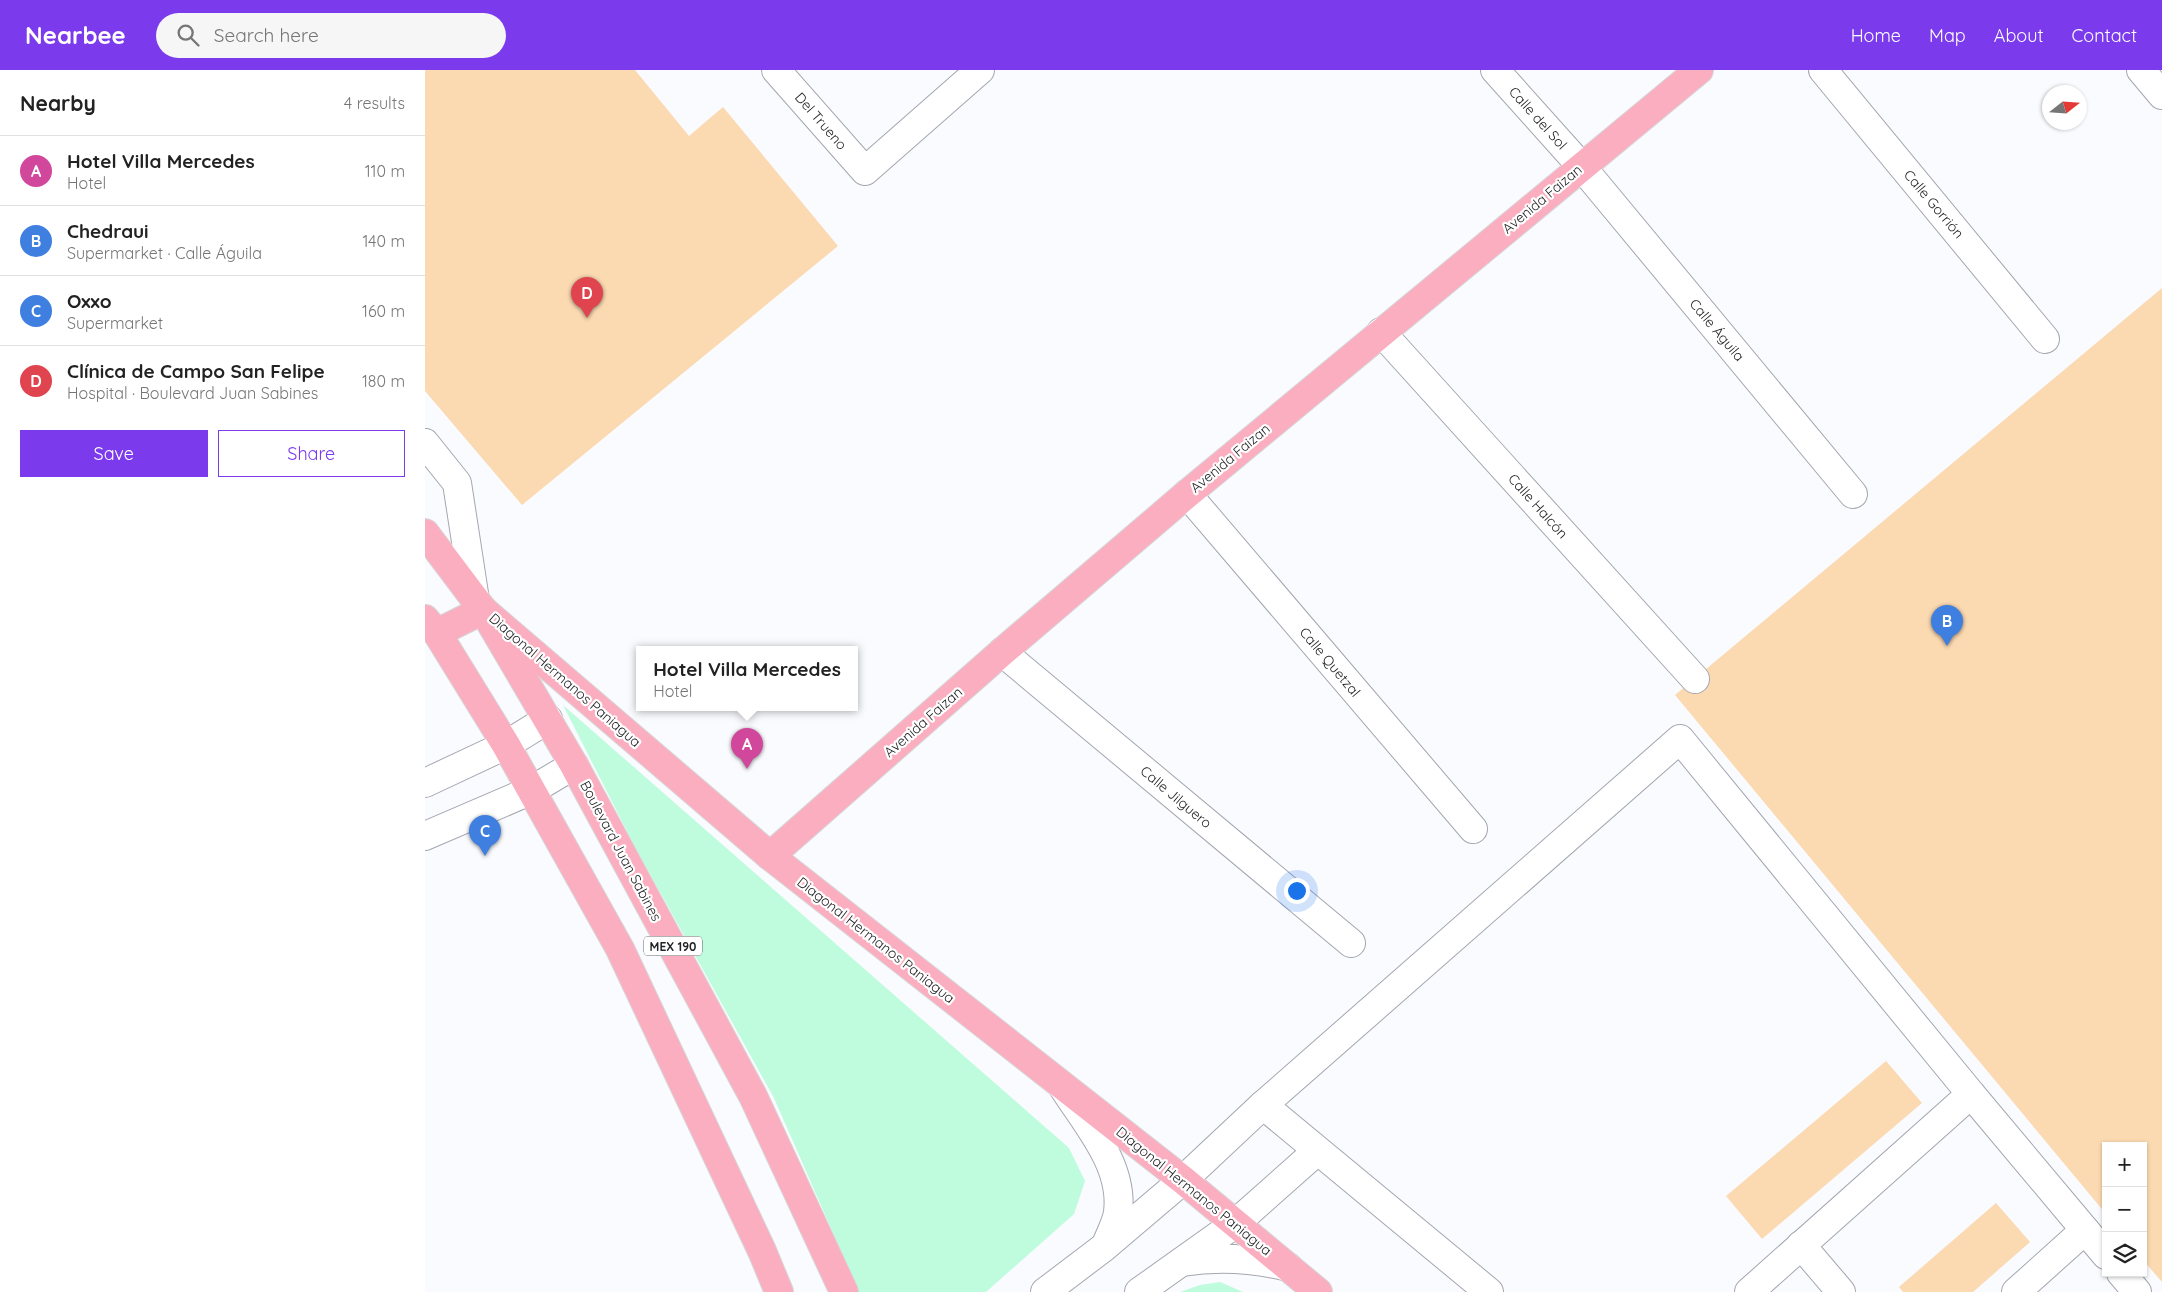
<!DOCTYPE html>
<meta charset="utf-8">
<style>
:root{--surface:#fff;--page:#f6f6f6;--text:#222;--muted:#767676;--line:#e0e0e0;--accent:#7c3aed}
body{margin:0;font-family:Quicksand,sans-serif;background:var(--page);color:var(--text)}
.controls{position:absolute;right:15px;bottom:15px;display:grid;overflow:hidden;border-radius:0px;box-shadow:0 1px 4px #0004}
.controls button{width:45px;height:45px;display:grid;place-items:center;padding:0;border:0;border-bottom:1px solid var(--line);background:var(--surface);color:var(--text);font:25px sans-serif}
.compass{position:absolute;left:1617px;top:15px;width:45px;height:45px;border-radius:50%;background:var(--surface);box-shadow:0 1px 4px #0004;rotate:73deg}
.you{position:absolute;left:871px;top:820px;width:18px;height:18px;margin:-12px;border:4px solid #fff;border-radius:50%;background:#1a73e8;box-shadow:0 0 0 8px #1a73e833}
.badge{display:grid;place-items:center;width:32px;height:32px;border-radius:50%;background:var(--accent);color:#fff;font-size:16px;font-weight:700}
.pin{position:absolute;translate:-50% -41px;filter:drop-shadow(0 1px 2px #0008)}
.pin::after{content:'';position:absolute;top:26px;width:18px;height:15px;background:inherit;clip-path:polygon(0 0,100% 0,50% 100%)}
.popup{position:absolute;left:211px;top:576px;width:222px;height:65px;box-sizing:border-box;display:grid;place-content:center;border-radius:0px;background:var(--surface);filter:drop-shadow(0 1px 4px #0005);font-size:16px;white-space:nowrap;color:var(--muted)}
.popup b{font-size:19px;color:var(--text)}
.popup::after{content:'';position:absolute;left:50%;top:100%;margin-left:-10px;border:10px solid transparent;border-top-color:var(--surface)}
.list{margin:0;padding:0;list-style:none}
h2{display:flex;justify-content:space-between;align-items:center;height:65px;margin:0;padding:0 20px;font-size:21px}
h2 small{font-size:16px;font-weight:400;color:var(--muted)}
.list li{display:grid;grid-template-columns:32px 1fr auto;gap:15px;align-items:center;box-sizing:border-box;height:70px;padding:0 20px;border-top:1px solid var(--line)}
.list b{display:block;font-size:19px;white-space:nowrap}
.list p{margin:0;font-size:16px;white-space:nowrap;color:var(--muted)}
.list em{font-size:16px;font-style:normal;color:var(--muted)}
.actions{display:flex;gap:10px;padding:15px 20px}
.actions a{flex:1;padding:11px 0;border:1px solid var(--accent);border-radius:0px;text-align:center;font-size:18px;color:var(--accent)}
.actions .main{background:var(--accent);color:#fff}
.icon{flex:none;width:28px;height:28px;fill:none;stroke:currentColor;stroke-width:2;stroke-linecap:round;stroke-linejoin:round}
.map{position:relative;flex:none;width:1737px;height:1222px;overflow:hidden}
header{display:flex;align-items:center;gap:30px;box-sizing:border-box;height:70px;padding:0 25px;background:var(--accent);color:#fff}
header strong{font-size:24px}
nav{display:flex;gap:28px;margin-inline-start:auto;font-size:18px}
.search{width:350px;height:45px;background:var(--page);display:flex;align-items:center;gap:12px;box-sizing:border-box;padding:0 18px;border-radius:28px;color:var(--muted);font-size:19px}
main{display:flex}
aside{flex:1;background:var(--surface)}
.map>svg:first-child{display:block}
.green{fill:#befcdd}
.building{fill:#fbd9b1}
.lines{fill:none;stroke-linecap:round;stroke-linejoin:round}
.minor-casing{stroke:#a4a6b0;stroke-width:30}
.major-casing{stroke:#d7d7d8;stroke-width:30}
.minor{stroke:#fff;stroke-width:28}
.major{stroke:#faaebf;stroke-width:28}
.labels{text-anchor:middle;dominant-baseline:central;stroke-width:4.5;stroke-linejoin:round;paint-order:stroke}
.shield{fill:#fff;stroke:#646567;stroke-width:1}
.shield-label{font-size:12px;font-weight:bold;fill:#222326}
.street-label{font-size:14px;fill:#222326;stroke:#fff}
</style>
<header>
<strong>Nearbee</strong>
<div class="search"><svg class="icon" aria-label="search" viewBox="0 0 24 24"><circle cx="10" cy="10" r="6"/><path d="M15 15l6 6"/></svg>Search here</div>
<nav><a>Home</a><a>Map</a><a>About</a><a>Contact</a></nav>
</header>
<main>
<aside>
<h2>Nearby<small>4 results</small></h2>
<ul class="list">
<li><span class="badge" style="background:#d1479c">A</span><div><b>Hotel Villa Mercedes</b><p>Hotel</p></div><em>110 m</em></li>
<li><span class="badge" style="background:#3f7fe0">B</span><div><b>Chedraui</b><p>Supermarket · Calle Águila</p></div><em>140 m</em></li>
<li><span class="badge" style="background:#3f7fe0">C</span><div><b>Oxxo</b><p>Supermarket</p></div><em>160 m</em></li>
<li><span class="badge" style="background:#e0444e">D</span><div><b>Clínica de Campo San Felipe</b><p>Hospital · Boulevard Juan Sabines</p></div><em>180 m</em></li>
</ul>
<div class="actions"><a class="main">Save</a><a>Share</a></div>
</aside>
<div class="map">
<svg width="1737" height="1222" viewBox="0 0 1737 1222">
<rect width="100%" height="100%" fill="#fafbff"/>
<!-- green -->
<g class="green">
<polygon points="138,635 644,1078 660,1111 649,1144 561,1222 434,1222 349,1028 209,775"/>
<polygon points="795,1212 818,1222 755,1222 775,1215"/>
</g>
<!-- building -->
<g class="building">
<polygon points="0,0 210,0 264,66 298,37 413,176 97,435 0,321"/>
<polygon points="1737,218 1737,1212 1718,1190 1718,1076 1681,1076 1681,1144 1250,625"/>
<polygon points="1461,991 1497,1033 1337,1169 1301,1126"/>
<polygon points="1571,1133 1605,1172 1548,1222 1478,1222 1474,1217"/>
</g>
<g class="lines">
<!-- minor casing -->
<g class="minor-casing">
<g id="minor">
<polyline points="351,0 440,101 555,0"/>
<polyline points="1070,0 1156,96 1428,424"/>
<polyline points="1398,0 1620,269"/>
<polyline points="1716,0 1737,25"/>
<polyline points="956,262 1270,609"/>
<polyline points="0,373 32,413 50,530"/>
<polyline points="762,424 1048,759"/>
<polyline points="577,582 926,873"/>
<polyline points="0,713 81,675 123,649"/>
<polyline points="0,766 107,720 149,695"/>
<path d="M638,1017C661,1054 699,1095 693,1142C692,1152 685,1164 681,1175"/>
<polyline points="1546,1024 1660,1160"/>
<polyline points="838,1035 1064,1222"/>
<polyline points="1376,1175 1416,1222"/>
<path d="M757,1192C793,1186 827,1188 863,1197"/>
<polyline points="1696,1203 1712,1222"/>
<polyline points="620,1222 678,1178 758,1110 838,1035 1255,669 1546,1024 1324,1222"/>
<polyline points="714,1222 811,1153 892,1081"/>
<polyline points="1591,1222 1660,1160 1681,1185"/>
</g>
</g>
<!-- major casing -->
<g class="major-casing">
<g id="major">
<polyline points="0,463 58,540 149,695 328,1026 419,1222"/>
<polyline points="58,540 345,786 758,1110 893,1222"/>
<polyline points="0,549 12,563 81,675 195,879 337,1181 354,1222"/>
<polyline points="12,563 58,540"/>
<polyline points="345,786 577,582 762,424 1274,0"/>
</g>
</g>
<!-- minor -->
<use href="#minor" class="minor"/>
<!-- major -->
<use href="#major" class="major"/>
</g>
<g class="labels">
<!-- shield labels -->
<rect class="shield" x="219" y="866.5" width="58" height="19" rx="4"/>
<g class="shield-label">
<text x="248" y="876">MEX 190</text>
</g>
<!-- street labels -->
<g class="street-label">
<text transform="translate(1113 48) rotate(48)">Calle del Sol</text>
<text transform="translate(396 51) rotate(49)">Del Trueno</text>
<text transform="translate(1117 129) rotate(-40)">Avenida Faizan</text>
<text transform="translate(1509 134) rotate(50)">Calle Gorrión</text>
<text transform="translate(1292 260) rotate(50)">Calle Águila</text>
<text transform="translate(805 388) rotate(-40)">Avenida Faizan</text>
<text transform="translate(1113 436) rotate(48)">Calle Halcón</text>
<text transform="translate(905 592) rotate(50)">Calle Quetzal</text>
<text transform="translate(140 610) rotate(41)">Diagonal Hermanos Paniagua</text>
<text transform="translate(498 652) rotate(-41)">Avenida Faizan</text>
<text transform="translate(751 727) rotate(40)">Calle Jilguero</text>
<text transform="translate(196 781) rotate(62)">Boulevard Juan Sabines</text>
<text transform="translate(451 870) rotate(38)">Diagonal Hermanos Paniagua</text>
<text transform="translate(769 1121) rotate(39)">Diagonal Hermanos Paniagua</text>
</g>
</g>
</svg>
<div class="controls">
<button>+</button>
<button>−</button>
<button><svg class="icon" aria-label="layers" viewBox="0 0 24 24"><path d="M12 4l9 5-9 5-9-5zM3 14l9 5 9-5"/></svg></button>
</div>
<svg class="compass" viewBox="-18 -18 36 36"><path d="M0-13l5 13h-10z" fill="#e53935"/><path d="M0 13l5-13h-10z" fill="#767676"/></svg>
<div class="you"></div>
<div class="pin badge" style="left:322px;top:699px;background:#d1479c">A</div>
<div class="popup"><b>Hotel Villa Mercedes</b>Hotel</div>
<div class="pin badge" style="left:1522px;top:576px;background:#3f7fe0">B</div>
<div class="pin badge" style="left:60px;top:786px;background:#3f7fe0">C</div>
<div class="pin badge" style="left:162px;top:248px;background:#e0444e">D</div>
</div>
</main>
